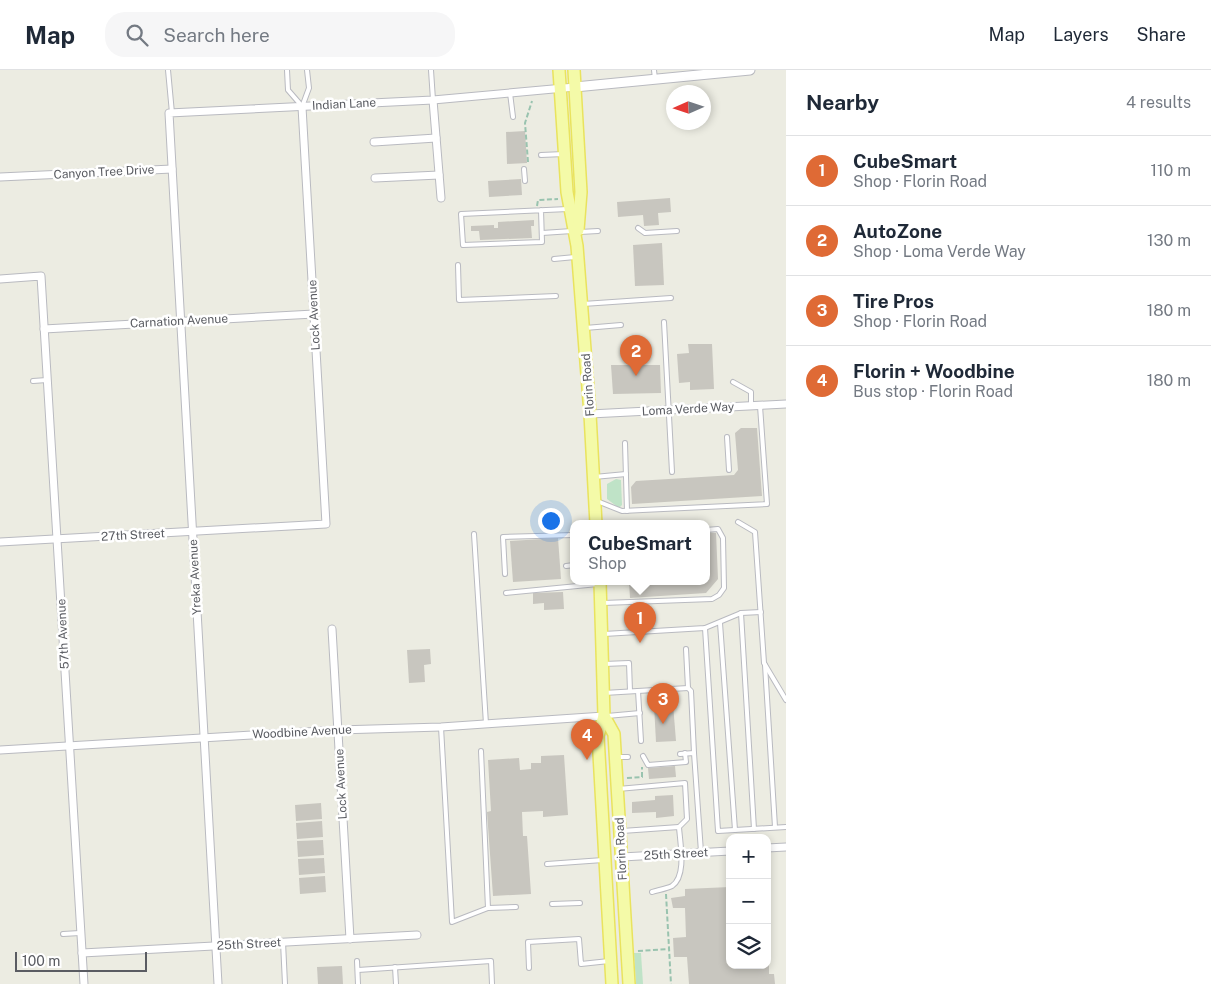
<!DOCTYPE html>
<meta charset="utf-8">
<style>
:root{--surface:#fff;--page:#f6f6f7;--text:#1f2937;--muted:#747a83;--line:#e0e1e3;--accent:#df6a35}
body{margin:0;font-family:"Public Sans",sans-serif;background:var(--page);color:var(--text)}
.controls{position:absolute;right:15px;bottom:15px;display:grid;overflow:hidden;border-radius:10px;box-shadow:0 2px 8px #0003}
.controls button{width:45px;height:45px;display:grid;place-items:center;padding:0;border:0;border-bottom:1px solid var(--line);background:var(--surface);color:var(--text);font:25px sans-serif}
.compass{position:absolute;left:666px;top:15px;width:45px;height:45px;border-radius:50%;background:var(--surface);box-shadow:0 2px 8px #0003;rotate:267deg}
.scale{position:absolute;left:15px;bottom:12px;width:132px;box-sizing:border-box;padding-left:5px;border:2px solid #5a5c62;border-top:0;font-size:14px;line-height:18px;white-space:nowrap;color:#5a5c62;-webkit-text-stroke:4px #fff;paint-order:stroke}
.you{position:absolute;left:550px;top:450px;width:18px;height:18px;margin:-12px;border:4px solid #fff;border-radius:50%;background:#1a73e8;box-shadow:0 0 0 8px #1a73e833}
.badge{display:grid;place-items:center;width:32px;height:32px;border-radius:50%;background:var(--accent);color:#fff;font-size:16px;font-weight:700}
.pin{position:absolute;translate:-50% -41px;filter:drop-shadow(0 1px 2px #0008)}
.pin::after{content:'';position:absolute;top:26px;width:18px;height:15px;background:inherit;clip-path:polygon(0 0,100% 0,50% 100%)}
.popup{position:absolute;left:570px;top:450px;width:140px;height:65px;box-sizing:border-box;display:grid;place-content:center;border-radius:10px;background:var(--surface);filter:drop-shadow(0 1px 4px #0005);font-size:16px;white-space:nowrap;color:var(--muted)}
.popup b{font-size:19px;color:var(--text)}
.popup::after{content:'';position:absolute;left:50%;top:100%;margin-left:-10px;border:10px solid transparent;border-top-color:var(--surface)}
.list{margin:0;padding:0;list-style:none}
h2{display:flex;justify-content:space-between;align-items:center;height:65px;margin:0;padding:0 20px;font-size:21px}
h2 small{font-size:16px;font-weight:400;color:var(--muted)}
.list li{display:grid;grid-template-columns:32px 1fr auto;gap:15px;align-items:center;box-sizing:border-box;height:70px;padding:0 20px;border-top:1px solid var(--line)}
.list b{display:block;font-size:19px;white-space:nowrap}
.list p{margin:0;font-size:16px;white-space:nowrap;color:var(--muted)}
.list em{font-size:16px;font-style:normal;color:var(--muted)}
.icon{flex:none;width:28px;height:28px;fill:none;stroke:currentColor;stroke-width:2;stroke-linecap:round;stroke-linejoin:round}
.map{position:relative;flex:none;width:786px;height:914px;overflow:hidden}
header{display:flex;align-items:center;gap:30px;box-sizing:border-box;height:70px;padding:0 25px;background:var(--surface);border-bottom:1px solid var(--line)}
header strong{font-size:24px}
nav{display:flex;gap:28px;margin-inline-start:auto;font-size:18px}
.search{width:350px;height:45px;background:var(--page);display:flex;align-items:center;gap:12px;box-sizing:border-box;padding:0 18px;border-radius:20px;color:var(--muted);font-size:19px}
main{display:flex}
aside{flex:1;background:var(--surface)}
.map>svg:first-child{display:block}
.green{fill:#bfe3c7}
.building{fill:#c8c6bf}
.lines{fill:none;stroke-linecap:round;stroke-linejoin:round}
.service-casing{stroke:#b9bac0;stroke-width:6}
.minor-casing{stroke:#b9bac0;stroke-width:9}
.tertiary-casing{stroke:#b9bac0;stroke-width:11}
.primary-casing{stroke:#e9e35e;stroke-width:14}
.path{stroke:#99c3af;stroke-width:2;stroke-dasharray:5 2.5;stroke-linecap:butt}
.service{stroke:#fff;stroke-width:4}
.minor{stroke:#fff;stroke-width:7}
.tertiary{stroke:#fff;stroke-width:9}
.primary{stroke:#f4faa8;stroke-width:11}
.labels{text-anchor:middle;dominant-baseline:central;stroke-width:5;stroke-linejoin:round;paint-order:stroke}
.street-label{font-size:12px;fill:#5a5c62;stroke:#fff}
</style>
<header>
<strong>Map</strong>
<div class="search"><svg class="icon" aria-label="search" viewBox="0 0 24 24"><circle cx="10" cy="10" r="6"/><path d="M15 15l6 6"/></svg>Search here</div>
<nav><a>Map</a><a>Layers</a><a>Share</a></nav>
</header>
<main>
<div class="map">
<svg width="786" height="914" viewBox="0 0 786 914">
<rect width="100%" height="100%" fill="#ecece2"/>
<!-- green -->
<g class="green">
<polygon points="616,409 621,410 622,435 619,438 607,429 607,414"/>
<polygon points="634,883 641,883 643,914 636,914"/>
</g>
<!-- building -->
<g class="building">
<polygon points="525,61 527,93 507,94 506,62"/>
<polygon points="521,109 522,125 489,127 488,111"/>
<polygon points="670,128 671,142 658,143 659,155 644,156 643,145 618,147 617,132"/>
<polygon points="534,150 534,156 531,156 532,168 480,170 479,161 471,161 471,156 494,155 494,158 498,158 498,152"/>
<polygon points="662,173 664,215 635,216 633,175"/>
<polygon points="688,274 712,274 714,319 690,320 690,312 679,313 677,284 689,283"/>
<polygon points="611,295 660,295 661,323 613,324"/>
<polygon points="741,358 757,358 762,426 632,434 631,417 636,411 734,405 738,400 735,363"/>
<polygon points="706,463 716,463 718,509 706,523 630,528 629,512 706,512"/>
<polygon points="558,468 561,509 513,512 510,471"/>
<polygon points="563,522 564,539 544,540 544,533 533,534 533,523"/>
<polygon points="430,579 431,594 424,595 425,612 409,613 407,580"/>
<polygon points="673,634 676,671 656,672 654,635"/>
<polygon points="564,685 568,745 543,747 543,741 522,742 523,766 527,766 531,824 493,826 487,742 491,741 488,690 519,688 520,700 531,699 531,693 541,693 541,686"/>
<polygon points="675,696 676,707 649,709 648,698"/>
<polygon points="673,725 674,746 656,748 656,742 632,743 632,732 655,730 655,726"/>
<polygon points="321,733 322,749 296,751 295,735"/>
<polygon points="322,751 323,767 297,769 296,753"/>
<polygon points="323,770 324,785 298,787 297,771"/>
<polygon points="324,788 325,803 299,805 298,789"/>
<polygon points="325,806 326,822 300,824 299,808"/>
<polygon points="767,815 769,815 771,865 767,867"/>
<polygon points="730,817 730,895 769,895 769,904 774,904 775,914 689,914 687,887 674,887 673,868 686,867 685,838 673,838 671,828 685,826 685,819"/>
<polygon points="342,896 343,914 318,914 317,897"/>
</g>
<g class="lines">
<!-- service casing -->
<g class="service-casing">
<g id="service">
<polyline points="168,0 172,43"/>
<polyline points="287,0 288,20 301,35"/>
<polyline points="431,0 433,30"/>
<polyline points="654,0 655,9"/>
<polyline points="510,23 513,47"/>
<polyline points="302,37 309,18 307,0"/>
<polyline points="541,85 564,84"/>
<polyline points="524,99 525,111"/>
<polyline points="541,140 542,172 463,175 461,144 568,139"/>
<polyline points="638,158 645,163 677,161"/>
<polyline points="580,162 598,161"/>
<polyline points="542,163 572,161"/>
<polyline points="554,189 575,187"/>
<polyline points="458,195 459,230 556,226"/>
<polyline points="583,234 671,228"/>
<polyline points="664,252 672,402"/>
<polyline points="585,258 621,255"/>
<polyline points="33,311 47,310"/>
<polyline points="733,312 751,322 751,336"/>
<polyline points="727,367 729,400"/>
<polyline points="625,373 627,441"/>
<polyline points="594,407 626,404"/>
<polyline points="597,431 622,441 767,434 760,336"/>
<polyline points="738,452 755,462 764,593 786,630"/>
<polyline points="474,464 486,654"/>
<polyline points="566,496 574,495"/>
<polyline points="505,504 503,467 574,465"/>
<polyline points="506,523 598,514"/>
<polyline points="603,533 712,529 719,525 724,518 723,468 718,459 706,460"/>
<polyline points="741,543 754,759"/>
<polyline points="720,553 735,760"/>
<polyline points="705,558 718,761 786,757"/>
<polyline points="604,564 705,558 741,543 761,542"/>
<polyline points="686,579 688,618 691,621 694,683"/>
<polyline points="604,594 629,593 630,621"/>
<polyline points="765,595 775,757"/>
<polyline points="638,621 641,671"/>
<polyline points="604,623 688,618"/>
<polyline points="607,646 640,643"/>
<polyline points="441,657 452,852 488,838 516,837"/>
<polyline points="481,681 488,838"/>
<polyline points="680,684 694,683 701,782"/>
<polyline points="643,686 648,695 686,692 685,683"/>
<polyline points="618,687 628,687"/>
<polyline points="618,719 685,713 687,749 679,757"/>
<path d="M622,761L679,757C680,773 687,806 672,816C666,819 658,820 652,822"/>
<polyline points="547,794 603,790"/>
<polyline points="552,834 580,833"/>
<polyline points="63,864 80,863"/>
<polyline points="283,872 285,914"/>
<polyline points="357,891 358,914"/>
<polyline points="395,897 396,914"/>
<polyline points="529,898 528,872 579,869 581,894 609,891"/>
<polyline points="358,900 491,891 492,914"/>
</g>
</g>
<!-- minor casing -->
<g class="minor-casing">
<g id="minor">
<polyline points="433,30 441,128"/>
<polyline points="374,72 436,68"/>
<polyline points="0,107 172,99"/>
<polyline points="375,108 439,105"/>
<polyline points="0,209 41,206 84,914"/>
<polyline points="44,259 314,244"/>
<polyline points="590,344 786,334"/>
<polyline points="0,472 326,454 302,37"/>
<polyline points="332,559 350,869"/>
<polyline points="0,680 338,660 441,657 604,646"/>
<polyline points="767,778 786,777"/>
<polyline points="622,787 730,781"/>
<polyline points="82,883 417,865"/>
<polyline points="218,914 169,43 433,30 575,17"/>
</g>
</g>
<!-- tertiary casing -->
<g class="tertiary-casing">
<polyline id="tertiary" points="575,17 750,0"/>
</g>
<!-- primary casing -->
<g class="primary-casing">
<g id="primary">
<polyline points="559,0 567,122 577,176 590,344 596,454"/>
<polyline points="574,0 581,122 578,160"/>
<polyline points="600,512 604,646 598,666 612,914"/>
<polyline points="604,646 614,664 629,914"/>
</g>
</g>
<!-- path -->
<g class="path">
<polyline points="528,92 525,53 532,31"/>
<polyline points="537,136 538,130 558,129"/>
<polyline points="627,708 642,707 642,697"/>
<polyline points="666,824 671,914"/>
<polyline points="638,881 668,879"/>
</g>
<!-- service -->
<use href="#service" class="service"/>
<!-- minor -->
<use href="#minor" class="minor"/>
<!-- tertiary -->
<use href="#tertiary" class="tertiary"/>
<!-- primary -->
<use href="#primary" class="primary"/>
</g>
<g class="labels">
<!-- street labels -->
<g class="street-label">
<text transform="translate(344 34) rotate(-3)">Indian Lane</text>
<text transform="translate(104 102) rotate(-3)">Canyon Tree Drive</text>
<text transform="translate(314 245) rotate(-93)">Lock Avenue</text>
<text transform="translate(179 251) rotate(-3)">Carnation Avenue</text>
<text transform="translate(588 315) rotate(-94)">Florin Road</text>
<text transform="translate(688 339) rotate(-3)">Loma Verde Way</text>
<text transform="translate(133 465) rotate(-3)">27th Street</text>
<text transform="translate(195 507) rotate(-93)">Yreka Avenue</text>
<text transform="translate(63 564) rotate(-93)">57th Avenue</text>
<text transform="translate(302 662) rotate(-3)">Woodbine Avenue</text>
<text transform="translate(341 714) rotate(-93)">Lock Avenue</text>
<text transform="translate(621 779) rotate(-93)">Florin Road</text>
<text transform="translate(676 784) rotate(-3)">25th Street</text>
<text transform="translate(249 874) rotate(-3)">25th Street</text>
</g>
</g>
</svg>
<div class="controls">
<button>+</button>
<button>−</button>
<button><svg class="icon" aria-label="layers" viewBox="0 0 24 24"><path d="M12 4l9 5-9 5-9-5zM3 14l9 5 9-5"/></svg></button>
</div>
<svg class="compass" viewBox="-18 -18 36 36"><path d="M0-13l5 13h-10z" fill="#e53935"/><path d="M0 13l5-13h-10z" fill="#747a83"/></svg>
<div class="scale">100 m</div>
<div class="you"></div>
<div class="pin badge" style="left:640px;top:573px">1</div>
<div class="popup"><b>CubeSmart</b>Shop</div>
<div class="pin badge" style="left:636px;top:306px">2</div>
<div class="pin badge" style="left:663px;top:654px">3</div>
<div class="pin badge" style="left:587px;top:690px">4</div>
</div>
<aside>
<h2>Nearby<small>4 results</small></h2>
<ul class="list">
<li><span class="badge">1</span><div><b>CubeSmart</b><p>Shop · Florin Road</p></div><em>110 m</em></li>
<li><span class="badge">2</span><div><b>AutoZone</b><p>Shop · Loma Verde Way</p></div><em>130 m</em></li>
<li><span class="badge">3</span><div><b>Tire Pros</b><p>Shop · Florin Road</p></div><em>180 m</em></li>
<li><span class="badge">4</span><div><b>Florin + Woodbine</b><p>Bus stop · Florin Road</p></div><em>180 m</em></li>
</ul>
</aside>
</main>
